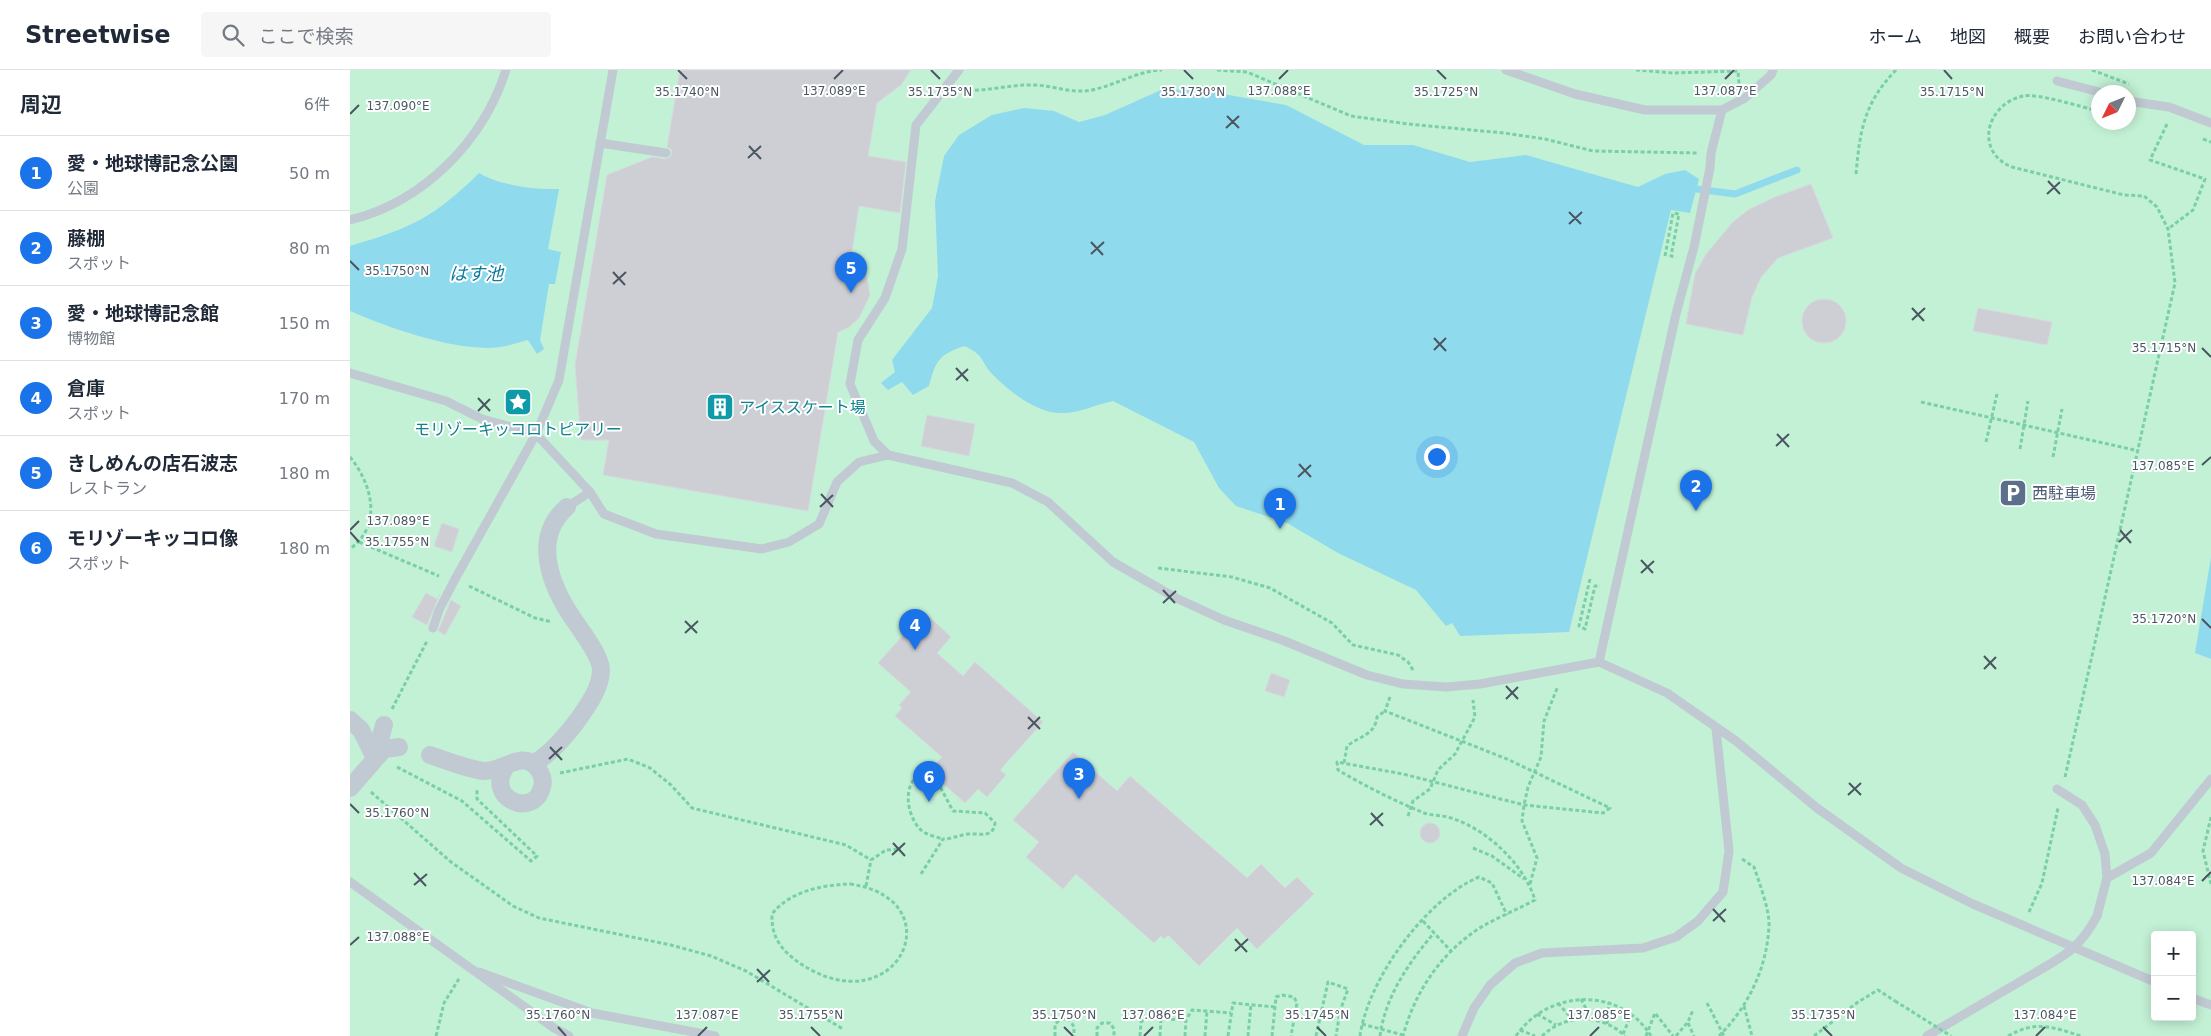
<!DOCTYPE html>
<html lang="ja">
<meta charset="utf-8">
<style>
:root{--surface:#fff;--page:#f6f6f7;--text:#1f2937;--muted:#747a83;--line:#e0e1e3;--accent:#1a73e8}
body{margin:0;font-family:"DejaVu Sans","Noto Sans JP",sans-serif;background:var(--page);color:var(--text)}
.controls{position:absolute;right:15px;bottom:15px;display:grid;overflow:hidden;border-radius:5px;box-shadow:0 2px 12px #0003}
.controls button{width:45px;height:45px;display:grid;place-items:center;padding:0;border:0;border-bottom:1px solid var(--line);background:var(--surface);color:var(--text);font:25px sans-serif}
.compass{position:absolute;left:1741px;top:15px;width:45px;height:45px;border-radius:50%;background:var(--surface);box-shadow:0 2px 12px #0003;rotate:227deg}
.you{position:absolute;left:1086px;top:386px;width:18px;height:18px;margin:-12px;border:4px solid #fff;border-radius:50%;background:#1a73e8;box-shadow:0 0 0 8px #1a73e833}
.badge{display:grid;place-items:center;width:32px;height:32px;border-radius:50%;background:var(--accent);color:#fff;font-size:16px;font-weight:700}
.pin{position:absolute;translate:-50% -41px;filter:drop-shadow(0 1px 2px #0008)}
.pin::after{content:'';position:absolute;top:26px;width:18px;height:15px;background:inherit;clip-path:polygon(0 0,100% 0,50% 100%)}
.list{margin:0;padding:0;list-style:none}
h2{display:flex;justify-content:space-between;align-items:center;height:65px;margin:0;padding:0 20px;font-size:21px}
h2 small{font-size:16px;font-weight:400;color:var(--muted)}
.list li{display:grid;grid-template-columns:32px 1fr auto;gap:15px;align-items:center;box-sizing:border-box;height:75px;padding:0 20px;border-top:1px solid var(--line)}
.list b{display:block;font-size:19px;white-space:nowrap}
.list p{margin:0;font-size:16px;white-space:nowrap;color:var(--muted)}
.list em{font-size:16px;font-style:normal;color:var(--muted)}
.icon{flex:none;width:28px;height:28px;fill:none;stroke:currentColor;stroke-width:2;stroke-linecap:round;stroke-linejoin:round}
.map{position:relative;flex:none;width:1861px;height:966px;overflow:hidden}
header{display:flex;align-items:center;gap:30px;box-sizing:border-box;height:70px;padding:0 25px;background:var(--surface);border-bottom:1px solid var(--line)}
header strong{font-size:24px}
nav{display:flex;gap:28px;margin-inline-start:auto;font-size:18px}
.search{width:350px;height:45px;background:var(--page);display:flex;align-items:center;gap:12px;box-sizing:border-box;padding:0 18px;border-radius:5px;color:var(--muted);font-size:19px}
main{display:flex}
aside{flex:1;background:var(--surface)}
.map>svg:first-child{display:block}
.green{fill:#c3f1d5;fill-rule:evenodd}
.water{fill:#90daee}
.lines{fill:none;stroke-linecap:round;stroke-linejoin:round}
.stream{stroke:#90daee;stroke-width:7}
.building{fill:#cdcfd5;stroke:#d7d9de}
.path{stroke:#7ad0a6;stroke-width:3;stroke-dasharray:4 2.5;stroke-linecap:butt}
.lane{stroke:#c1cad2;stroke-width:9}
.street{stroke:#c1cad2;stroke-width:18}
.path-bridge{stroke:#7ad0a6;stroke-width:3;stroke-dasharray:4 2.5;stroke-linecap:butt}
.lane-bridge{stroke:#c1cad2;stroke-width:9}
.ticks{fill:none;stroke:#4a5661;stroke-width:2}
.labels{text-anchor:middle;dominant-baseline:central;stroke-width:4;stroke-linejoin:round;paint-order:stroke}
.culture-label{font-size:16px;fill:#0d838f;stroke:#fff;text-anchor:start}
.service-label{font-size:16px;fill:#4e5e75;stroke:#fff;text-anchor:start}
.water-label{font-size:18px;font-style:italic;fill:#0c7c9b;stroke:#fff}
.ticks-label{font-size:12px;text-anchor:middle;fill:#4a5661;stroke:#fff;stroke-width:4;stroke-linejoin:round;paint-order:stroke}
</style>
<header>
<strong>Streetwise</strong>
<div class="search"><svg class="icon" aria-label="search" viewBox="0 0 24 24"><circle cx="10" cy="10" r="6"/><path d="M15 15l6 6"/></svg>ここで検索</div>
<nav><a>ホーム</a><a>地図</a><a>概要</a><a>お問い合わせ</a></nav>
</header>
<main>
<aside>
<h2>周辺<small>6件</small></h2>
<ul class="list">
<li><span class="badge">1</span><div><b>愛・地球博記念公園</b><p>公園</p></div><em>50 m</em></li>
<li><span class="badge">2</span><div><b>藤棚</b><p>スポット</p></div><em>80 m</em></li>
<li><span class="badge">3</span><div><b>愛・地球博記念館</b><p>博物館</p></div><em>150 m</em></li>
<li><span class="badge">4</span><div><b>倉庫</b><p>スポット</p></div><em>170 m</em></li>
<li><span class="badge">5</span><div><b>きしめんの店石波志</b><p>レストラン</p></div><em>180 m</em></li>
<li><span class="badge">6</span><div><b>モリゾーキッコロ像</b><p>スポット</p></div><em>180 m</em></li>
</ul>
</aside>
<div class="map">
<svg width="1861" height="966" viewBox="0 0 1861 966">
<rect width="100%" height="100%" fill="#f5f3f3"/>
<!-- green -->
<path class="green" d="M0,0H1861V966H0ZM1748,22H1778V52H1748ZM1805,865H1842V947H1805Z"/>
<!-- water -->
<g class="water">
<path d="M844,19L936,35L1014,75H1063L1120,92L1176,85L1288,117L1315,104L1335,100L1349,109L1340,143L1321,140L1219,562L1110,566L1102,553L1096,556L1066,520L988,483L937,453L886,436L869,418L844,372L763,331C747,334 730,343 714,343C689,345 660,322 643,305C629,290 636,286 614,276C589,285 586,290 579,316L563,325L552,312L538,320L531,313L545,302L542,290L582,238L588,206L585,131L594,86L609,65L642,45L674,38L704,41L729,52L755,45L811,20Z"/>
<path d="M129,103C148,115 186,120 209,119L198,179L211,182L205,214H199L190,270L194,279L187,284L178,270C164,274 151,278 137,278C93,277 40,258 0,241V176C59,159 85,147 129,103Z"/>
<polygon points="1861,487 1861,589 1845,583"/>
</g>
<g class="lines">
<!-- stream -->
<polyline class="stream" points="1339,118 1385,124 1447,100"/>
</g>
<!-- building -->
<g class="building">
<polygon points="330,0 561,0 551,15 527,33 518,86 556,92 550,143 509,136 502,182 516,202 520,225 509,248 499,257 488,262 458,441 253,405 259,370 231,370 225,295 257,105 302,87 316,89 321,86 322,80 317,77"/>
<polygon points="1461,114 1483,168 1428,188 1411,207 1402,227 1393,265 1336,254 1345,204 1356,184 1383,152 1398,140 1425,127"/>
<circle cx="1474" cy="251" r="22"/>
<polygon points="1628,238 1702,252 1697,275 1623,261"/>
<polygon points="577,345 625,354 619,386 571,376"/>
<polygon points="92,453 109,459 102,482 84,476"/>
<polygon points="76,523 87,529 90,524 77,555 62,547"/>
<polygon points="101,530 111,536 95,565 88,561"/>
<polygon points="574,542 601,567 587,583 613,606 625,592 693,652 650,700 656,705 637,727 628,719 615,733 579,701 592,687 545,646 552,638 549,635 561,622 528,593"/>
<polygon points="921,603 940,610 934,627 915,621"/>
<polygon points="723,682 767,721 780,706 897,808 911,794 935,818 947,807 964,824 907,879 887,858 849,896 818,865 814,869 811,866 804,873 726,804 713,819 676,787 689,772 663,750"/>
<circle cx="1080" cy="763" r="10"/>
</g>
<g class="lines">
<!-- path -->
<g class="path">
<polyline points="867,0 897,2 1001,46 1058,54 1154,63 1195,69 1243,81 1348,83"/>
<polyline points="1286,0 1323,3 1388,1 1389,14"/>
<polyline points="1742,0 1779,14"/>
<path d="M612,20C637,22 660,14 685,15C705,16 722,24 742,20C766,15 787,1 812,0"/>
<polyline points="1817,54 1800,90 1855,109 1843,140 1818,159"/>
<polyline points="1853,69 1861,72"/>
<path d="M1506,104C1510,60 1514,33 1546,0"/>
<polyline points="1315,186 1323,143 1329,144 1321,186 1326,187"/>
<polyline points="1571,332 1789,381"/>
<polyline points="1636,372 1647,324"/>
<polyline points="1670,379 1678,331"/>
<path d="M0,387C22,414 33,455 0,479"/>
<polyline points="1703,387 1712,339"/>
<polyline points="9,472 89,506"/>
<polyline points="808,498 882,507 920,518 982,553 1003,575 1048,585 1058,592 1063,600"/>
<polyline points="1240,509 1229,556 1235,559 1245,516 1250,516"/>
<polyline points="119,516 185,548 202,552"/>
<path d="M1040,627L1035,641L1157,689L1260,738L1253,743L1174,735L1053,704L987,692L988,700C1015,716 1045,731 1074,743C1083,746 1094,745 1104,749C1139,761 1174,795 1185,830C1168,839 1149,847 1133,856C1092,881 1065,921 1053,966"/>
<polyline points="42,639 77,571"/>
<path d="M994,693L997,676C1010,666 1025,665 1027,647L1035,641"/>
<polyline points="47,697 112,731 181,791 187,786 127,729 127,719"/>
<polyline points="210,703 278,689 300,698 321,715 342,738 496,775 521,790"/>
<path d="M1715,707L1825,213L1818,159L1807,137L1794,126L1774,125L1662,97C1624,82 1636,34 1673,26C1687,23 1732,37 1748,41"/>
<polyline points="21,722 101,792 163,836 189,848 321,875 361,886 396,901 493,959"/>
<polyline points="1058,746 1063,731 1080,719 1088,700 1105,684 1125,647 1123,630"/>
<polyline points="1861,747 1853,781 1861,814"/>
<polyline points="1123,778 1142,786 1174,809"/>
<path d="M571,804L593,769C602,769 609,765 618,764C629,763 643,769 645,753L635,743L603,741L588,713L574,703C551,710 556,746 571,760C576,765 587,767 593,769"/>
<path d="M500,814C606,829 548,957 451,894C432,881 421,868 422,844C440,821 472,815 500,814Z"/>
<polyline points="1180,814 1187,788 1172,751 1174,735 1178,717 1191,687 1194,651 1208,616"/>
<polyline points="516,816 521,790 536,780 551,779"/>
<polyline points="1679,842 1692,813 1708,738"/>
<polyline points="1073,851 1101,881"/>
<polyline points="1231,929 1242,950"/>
<polyline points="1208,933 1222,949"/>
<polyline points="1357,933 1374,966"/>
<polyline points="1394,936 1402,966"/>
<polyline points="1187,944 1206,955"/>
<polyline points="1338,953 1344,966"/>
<polyline points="1012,954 1053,965"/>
<polyline points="1257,954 1259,933"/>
<polyline points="1170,960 1185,966"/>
<polyline points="1273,964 1281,945"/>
<polyline points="86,966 94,933 110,907"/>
<polyline points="705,966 705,954 711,949 720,950 724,957 724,966"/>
<polyline points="747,966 747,958 752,953 760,953 764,959 764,966"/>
<polyline points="790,966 791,952 796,948 836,950"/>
<polyline points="810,966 811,949"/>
<polyline points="835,966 836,950 842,940 881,943"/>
<polyline points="855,966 857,941"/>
<polyline points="878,966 883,933 925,937"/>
<polyline points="898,966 901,934"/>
<polyline points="922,966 926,927 932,925 944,927 947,933 941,966"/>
<polyline points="966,966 978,912 998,919 990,941 986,966"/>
<path d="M1010,966C1018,909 1076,829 1129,807L1142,813L1157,845"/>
<path d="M1030,966C1035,927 1059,892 1084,863"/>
<path d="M1166,966C1198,919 1270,916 1301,966"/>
<path d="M1192,966C1215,944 1251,943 1275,966"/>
<polyline points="1296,966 1305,943 1323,966"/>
<polyline points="1326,966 1338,952 1343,940"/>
<path d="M1369,966C1398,937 1417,898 1419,856C1420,841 1409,812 1404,797L1392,789"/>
<polyline points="1464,966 1508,932 1528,920 1545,931"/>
<path d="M1658,966C1686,950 1702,957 1731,966"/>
</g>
<!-- lane -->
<g class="lane">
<polyline points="1156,0 1225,24 1295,40 1372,40"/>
<polyline points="1423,0 1421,5 1395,28 1372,40 1361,83 1360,98 1344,177 1326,244 1249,592 1317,623 1386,671 1467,738 1551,798 1623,834 1805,912"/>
<polyline points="1707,11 1749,22"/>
<polyline points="1778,31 1819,37 1861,53"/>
<polyline points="250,73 316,83"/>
<path d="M0,150C73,132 133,72 156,0"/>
<polyline points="0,303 96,331 132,349 186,364 240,422 254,444 306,464 412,479 439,472 469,454 487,412 509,392 538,385 662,413 698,432 763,492 826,528 874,550 932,570 1017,605 1053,614 1096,617 1130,614 1249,592"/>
<polyline points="538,385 524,371 500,314 508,270 535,228 552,179 566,55 609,0"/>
<polyline points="217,437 240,422"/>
<polyline points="83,558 89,540 104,511 186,364 209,310 263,0"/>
<polyline points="1707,719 1732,735 1745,755 1755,784 1757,808 1747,846"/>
<polyline points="1757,808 1801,783 1861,709"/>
<polyline points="0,812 204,958 219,966"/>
<polyline points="129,902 242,943 365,966"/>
<polyline points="1842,928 1861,935"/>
<polyline points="1112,966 1124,938 1140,915 1165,893 1192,883 1293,878 1326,867 1348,851 1373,822 1379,781 1366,659"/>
<polyline points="1577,966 1688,901"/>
</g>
<!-- street -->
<g class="street">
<polyline points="0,650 11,660 25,688"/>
<path d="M80,685C95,690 120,700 135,701C153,701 174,679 188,699C192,704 194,711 192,717C184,750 132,728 157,695"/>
<polyline points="25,688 34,655"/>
<path d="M183,694C201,684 215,667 227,651C237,637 251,618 251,600C251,586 232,562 224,550C201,517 181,468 217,437"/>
<polyline points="0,718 34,679 49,677"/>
</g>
<!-- path-bridge -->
<polyline class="path-bridge" points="1545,931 1601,966"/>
<!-- lane-bridge -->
<path class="lane-bridge" d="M1688,901C1718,884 1730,877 1747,846"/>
</g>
<!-- ticks -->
<path class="ticks" d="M328,0L337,9M581,0L590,9M834,0L843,9M1087,0L1096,9M1594,0L1602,9M484,9L493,0M929,9L938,0M1375,9L1384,0M0,44L9,35M877,46L889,58M876,58L889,46M399,76L411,89M398,88L411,76M1698,111L1710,124M1697,124L1710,112M1219,142L1231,154M1219,154L1232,142M741,172L753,185M741,184L754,172M0,191L9,200M263,202L275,215M263,214L276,202M1562,238L1574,251M1562,250L1575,238M1084,268L1096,281M1852,278L1861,287M1084,280L1096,268M606,298L618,311M606,310L618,299M128,328L140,341M128,341L140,329M1427,364L1439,377M1426,376L1439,364M949,394L961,407M1852,395L1861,387M948,407L961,395M471,424L483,437M470,437L483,425M0,460L9,451M1770,460L1781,473M0,462L9,472M1769,472L1782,460M1291,490L1303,503M1291,503L1304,491M813,520L825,533M813,533L826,521M1852,549L1861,558M335,551L347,563M335,563L348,551M1634,586L1646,599M1634,599L1646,587M1156,616L1168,629M1156,629L1168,617M678,647L690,659M678,659L690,647M200,677L212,690M199,689L212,677M1499,713L1511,725M1498,725L1511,713M0,734L9,743M1021,743L1033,756M1020,755L1033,743M543,773L555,786M542,785L555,773M64,803L76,816M1852,811L1861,802M64,815L77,804M1363,839L1375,852M1363,851L1376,839M885,869L897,882M0,875L9,867M885,881L898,869M407,899L419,912M407,912L420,900M208,957L216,966M461,957L470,966M714,957L723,966M967,957L976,966M1473,957L1482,966M348,966L357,957M794,966L803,957M1240,966L1249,957M1686,966L1695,957"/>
<!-- icons -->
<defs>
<g id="sight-square" transform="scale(1.4375)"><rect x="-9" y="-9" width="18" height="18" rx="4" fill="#0f9aa8" stroke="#fff"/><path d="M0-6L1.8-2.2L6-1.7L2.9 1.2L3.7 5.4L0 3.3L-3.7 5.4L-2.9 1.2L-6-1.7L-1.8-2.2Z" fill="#fff"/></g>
<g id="building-square" transform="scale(1.4375)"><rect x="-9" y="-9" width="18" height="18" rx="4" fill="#0f9aa8" stroke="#fff"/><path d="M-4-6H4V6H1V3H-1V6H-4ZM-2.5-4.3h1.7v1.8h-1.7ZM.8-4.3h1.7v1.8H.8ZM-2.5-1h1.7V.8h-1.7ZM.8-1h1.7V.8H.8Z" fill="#fff"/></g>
<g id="parking-square" transform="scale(1.4375)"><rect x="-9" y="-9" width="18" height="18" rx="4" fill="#5c6f8a" stroke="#fff"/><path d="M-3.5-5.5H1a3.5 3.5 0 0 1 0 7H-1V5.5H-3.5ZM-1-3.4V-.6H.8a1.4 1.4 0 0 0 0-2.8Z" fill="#fff"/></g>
</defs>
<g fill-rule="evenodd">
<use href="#sight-square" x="168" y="332"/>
<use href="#building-square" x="370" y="337"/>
<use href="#parking-square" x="1663" y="423"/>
</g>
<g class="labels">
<!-- culture labels -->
<g class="culture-label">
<text x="389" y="337">アイススケート場</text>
<text x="168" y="359" text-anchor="middle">モリゾーキッコロトピアリー</text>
</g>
<!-- service labels -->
<g class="service-label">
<text x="1682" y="423">西駐車場</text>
</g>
<!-- water labels -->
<g class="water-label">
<text x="126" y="203">はす池</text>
</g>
</g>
<g class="ticks-label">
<text x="484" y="25">137.089°E</text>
<text x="929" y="25">137.088°E</text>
<text x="1375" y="25">137.087°E</text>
<text x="337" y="26">35.1740°N</text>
<text x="590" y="26">35.1735°N</text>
<text x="843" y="26">35.1730°N</text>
<text x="1096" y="26">35.1725°N</text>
<text x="1602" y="26">35.1715°N</text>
<text x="48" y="40">137.090°E</text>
<text x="47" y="205">35.1750°N</text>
<text x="1814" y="282">35.1715°N</text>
<text x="1813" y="400">137.085°E</text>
<text x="48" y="455">137.089°E</text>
<text x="47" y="476">35.1755°N</text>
<text x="1814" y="553">35.1720°N</text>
<text x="47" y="747">35.1760°N</text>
<text x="1813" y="815">137.084°E</text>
<text x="48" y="871">137.088°E</text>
<text x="208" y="949">35.1760°N</text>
<text x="461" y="949">35.1755°N</text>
<text x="714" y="949">35.1750°N</text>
<text x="967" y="949">35.1745°N</text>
<text x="1473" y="949">35.1735°N</text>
<text x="357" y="949">137.087°E</text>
<text x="803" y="949">137.086°E</text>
<text x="1249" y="949">137.085°E</text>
<text x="1695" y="949">137.084°E</text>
</g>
</svg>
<div class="controls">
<button>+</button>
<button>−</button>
</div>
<svg class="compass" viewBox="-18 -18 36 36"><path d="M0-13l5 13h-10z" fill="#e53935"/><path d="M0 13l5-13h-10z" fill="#747a83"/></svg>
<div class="you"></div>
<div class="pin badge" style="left:930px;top:459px">1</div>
<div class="pin badge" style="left:1346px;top:441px">2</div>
<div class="pin badge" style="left:729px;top:729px">3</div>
<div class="pin badge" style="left:565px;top:580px">4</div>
<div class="pin badge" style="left:501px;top:223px">5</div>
<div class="pin badge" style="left:579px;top:732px">6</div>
</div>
</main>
